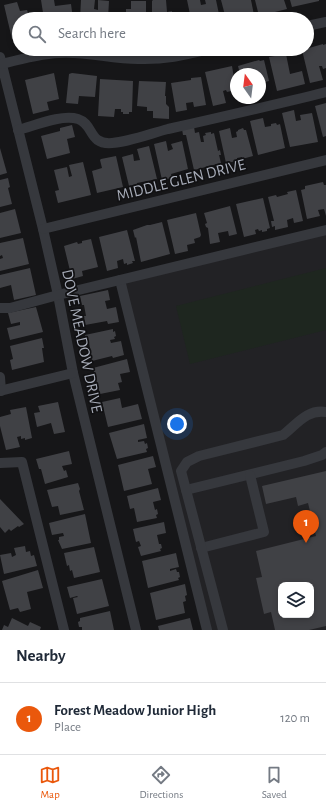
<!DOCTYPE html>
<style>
:root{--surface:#fff;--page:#f2f2f3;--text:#1f2937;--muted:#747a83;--line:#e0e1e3;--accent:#ea580c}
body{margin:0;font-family:"Alegreya Sans",sans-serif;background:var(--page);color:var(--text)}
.controls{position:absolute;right:12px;bottom:12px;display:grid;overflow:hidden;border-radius:8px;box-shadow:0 2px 6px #0003}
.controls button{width:36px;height:36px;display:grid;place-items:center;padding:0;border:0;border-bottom:1px solid var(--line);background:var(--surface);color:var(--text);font:20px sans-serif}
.compass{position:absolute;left:230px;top:68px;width:36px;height:36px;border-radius:50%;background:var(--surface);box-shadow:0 2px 6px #0003;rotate:346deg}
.you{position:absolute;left:177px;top:424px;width:14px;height:14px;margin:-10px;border:3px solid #fff;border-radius:50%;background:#1a73e8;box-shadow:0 0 0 6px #1a73e833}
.badge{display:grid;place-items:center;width:26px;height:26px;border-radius:50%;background:var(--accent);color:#fff;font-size:13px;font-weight:700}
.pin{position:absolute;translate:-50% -33px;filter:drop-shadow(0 1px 2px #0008)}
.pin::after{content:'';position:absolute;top:21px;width:14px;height:12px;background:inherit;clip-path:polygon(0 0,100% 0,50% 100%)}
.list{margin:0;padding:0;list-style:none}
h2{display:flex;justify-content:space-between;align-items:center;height:52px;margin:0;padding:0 16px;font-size:17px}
h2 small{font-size:13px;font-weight:400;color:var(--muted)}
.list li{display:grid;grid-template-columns:26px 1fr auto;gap:12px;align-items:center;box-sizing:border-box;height:72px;padding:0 16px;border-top:1px solid var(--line)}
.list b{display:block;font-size:15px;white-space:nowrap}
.list p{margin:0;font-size:13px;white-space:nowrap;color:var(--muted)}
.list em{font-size:13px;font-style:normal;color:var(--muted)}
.icon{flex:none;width:22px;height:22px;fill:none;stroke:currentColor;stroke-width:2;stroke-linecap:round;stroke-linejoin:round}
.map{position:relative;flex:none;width:326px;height:630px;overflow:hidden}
.search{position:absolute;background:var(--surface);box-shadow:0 2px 6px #0003;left:12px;right:12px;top:12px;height:44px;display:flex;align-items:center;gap:10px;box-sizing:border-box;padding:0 14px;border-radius:22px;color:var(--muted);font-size:15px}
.sheet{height:124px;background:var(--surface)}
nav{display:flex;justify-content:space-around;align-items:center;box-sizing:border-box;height:56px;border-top:1px solid var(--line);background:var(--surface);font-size:11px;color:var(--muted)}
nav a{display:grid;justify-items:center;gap:2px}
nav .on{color:var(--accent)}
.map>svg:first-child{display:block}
.built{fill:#222225;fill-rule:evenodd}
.green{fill:#1e261f}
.building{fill:#404145;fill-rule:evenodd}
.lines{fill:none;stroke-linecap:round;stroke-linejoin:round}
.minor{stroke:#36383d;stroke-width:10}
.labels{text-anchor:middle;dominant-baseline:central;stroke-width:3.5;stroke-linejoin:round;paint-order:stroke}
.street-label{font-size:16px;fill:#a7acb8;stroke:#111113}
</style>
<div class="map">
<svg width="326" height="630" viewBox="0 0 326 630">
<rect width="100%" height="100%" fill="#161618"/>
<!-- built -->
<path class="built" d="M326,234V630H210L124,283ZM281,585H311V615H281Z"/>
<!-- green -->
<polygon class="green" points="326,268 326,330 190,364 176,306"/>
<!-- building -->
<g class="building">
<polygon points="41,0 54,0 55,6 71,4 73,19 44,19"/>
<polygon points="81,0 95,0 94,9 98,10 98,0 109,1 108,19 80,19"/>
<polygon points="153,0 166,0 167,12 172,11 172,16 183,15 183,19 152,19 152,1"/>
<polygon points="187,0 200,0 201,5 206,4 205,0 216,0 220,19 191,19"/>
<polygon points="221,0 251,0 254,15 237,19 226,19"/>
<polygon points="255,0 284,0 287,9 259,16"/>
<polygon points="290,0 319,0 319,1 292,7"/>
<polygon points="131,1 146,1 146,19 116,19 116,16 126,16 126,9 131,9"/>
<polygon points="17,2 20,11 27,10 28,13 34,12 36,19 19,19 19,38 12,39 4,5"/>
<polygon points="323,44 323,45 326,44 326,68 323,69 322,66 319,66 323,80 310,83 302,50"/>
<polygon points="286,54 290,74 302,71 305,84 277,91 269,57"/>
<polygon points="259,60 260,61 264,60 269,81 261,83 260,74 240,74 238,66"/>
<polygon points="232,66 236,90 227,92 226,90 223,91 226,103 213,106 205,72"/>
<polygon points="54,73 59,99 47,102 49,110 33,114 25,80"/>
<polygon points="72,73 97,76 95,97 79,96 78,104 66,103 69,74"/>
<polygon points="201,77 206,105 194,107 193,102 186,103 187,110 176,112 171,83 191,80 191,78"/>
<polygon points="100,79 133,81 132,112 129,112 129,114 123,114 123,112 121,112 121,109 115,109 114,117 98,116"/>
<polygon points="139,81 166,82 165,96 166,96 166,104 169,107 169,119 153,118 153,111 147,111 147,107 137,106"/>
<polygon points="326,103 326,136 323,137 315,106"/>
<polygon points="294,110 296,121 301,120 300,115 312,113 318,142 290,147 282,113"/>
<polygon points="263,118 265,127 271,126 271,124 276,123 277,125 280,124 285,148 258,155 250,121"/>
<polygon points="72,125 75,137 67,139 70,153 47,159 41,136 60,131 60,128"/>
<polygon points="194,127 195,133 199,132 201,142 204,142 203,136 206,135 205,133 211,132 211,134 214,133 218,151 220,150 221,155 219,155 221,163 194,170 186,135 183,135 182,129"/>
<polygon points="230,128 232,138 237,137 236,132 238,131 238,130 243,128 244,130 246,130 253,156 242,159 242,157 237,158 237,161 226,163 219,131"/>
<polygon points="166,141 168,151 173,149 171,144 182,141 188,169 171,174 172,178 162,180 154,144"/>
<polygon points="149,146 157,179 137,183 137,184 129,186 122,157 133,154 134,161 140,160 137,149"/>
<polygon points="0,148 7,173 0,175"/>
<polygon points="116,156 123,187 97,193 92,171 102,168 100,160 101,159"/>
<polygon points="83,162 91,195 58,203 55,191 59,190 54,170 67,167 69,177 72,176 69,165"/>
<polygon points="8,178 10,187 8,188 12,204 0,207 0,180"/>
<polygon points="323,182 324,185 326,185 326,216 324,209 318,210 320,216 307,219 301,190 305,189 305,186"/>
<polygon points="296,190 303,221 294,223 293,218 287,220 288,227 275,230 275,226 272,227 271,221 274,221 268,197 276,195 277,197 288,194 287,192"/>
<polygon points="263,198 270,228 267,229 267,231 262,232 262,230 259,231 258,229 255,230 256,234 244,237 236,204"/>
<polygon points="230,206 237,234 229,236 228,231 218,233 220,242 210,244 208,228 206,227 205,224 207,223 204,213"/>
<polygon points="15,209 21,233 0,238 0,213"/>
<polygon points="196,213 201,235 200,237 194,239 195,243 187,245 188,251 175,254 167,220"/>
<polygon points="162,222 170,254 141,262 136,237 135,238 133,230 147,225 150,225"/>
<polygon points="127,230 135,261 132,261 133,263 127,265 127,263 124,264 123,259 117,261 118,268 107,271 99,237"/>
<polygon points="23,238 29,264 0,271 0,259 3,258 2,255 0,256 0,243"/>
<polygon points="91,239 98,267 82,271 83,276 72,279 64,246 77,242 78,244 82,243 82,241"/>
<polygon points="30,268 36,295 14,300 11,285 0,288 0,275"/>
<polygon points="108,290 110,300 105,301 107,309 116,307 119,322 108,324 107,321 85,325 84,316 86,316 84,305 82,305 80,296"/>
<polygon points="36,307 43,332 10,340 7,328 20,325 20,322 11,324 8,313"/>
<polygon points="113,329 113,332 115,331 116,336 114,337 115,339 110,340 111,343 121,341 124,355 113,358 112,356 92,361 89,342 87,343 85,335"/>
<polygon points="42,338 44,348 42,348 44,362 12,370 10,360 13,359 10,346"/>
<polygon points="127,359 130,372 120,374 122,382 118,383 120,390 100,394 93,368"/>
<polygon points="120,398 122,408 138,404 142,419 108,427 102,402"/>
<polygon points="58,402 65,432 54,434 51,423 37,427 34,413 40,412 38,406"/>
<polygon points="26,407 32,438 25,440 25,438 21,439 21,436 17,437 20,447 6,450 0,426 0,417 11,414 10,410"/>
<polygon points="144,424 147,438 138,440 138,442 144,441 145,444 147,443 148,448 146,449 147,452 117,459 109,433"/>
<polygon points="69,451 72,464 62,466 64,471 66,470 68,477 45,484 41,469 39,469 36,459"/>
<polygon points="153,456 156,467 148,469 152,484 124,491 118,465"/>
<path d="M326,471V626L309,630H275L271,612L264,614L256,578L262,577L256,551L316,536L308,503L298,506L296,497L266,504L262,486ZM281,585H311V615H281Z"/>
<polygon points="78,483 80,489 79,491 84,510 60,515 58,506 52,507 47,490"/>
<polygon points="158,488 161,500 153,502 155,510 157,509 158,514 156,515 157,518 137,522 134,508 130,509 127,496"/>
<polygon points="0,499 24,524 19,527 18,526 11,531 9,529 5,533 0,527"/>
<polygon points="85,514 91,543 62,549 58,540 59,540 59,537 64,536 63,533 52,535 49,523"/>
<polygon points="164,522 166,533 157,535 159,544 161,544 162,548 160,549 161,551 141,556 138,547 141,546 139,541 136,542 133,529"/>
<polygon points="25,546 26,552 30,551 31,556 34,555 37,566 4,574 0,555 11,553 12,557 16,555 14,548"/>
<polygon points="94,547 100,572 74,578 72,570 70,571 69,565 67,566 64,553"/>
<polygon points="176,553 179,567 170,569 170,571 176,569 177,572 179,572 180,577 178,578 179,580 148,588 142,561"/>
<polygon points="38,570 43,588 27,592 31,609 20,612 18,608 10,610 2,581"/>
<polygon points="102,579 109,606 77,614 73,598 78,597 77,596 70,598 67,587"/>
<polygon points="185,584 187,595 185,596 186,601 183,602 185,613 156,620 150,593"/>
<polygon points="110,611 114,630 82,630 82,627 79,627 78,622 80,621 80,618"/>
<polygon points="12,618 28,626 30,622 41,627 40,630 2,630 4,625 8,627"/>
<polygon points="190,618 193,630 159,630 158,626"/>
</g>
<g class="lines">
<!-- minor -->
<g class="minor">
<polyline points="307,26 326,22"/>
<polyline points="0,57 43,229 58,295 73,373 136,630"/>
<path d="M2,64C21,59 39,54 59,53C85,51 111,59 138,59C165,60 185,55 210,49"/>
<path d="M18,130C34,126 61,114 78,119C94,124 88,145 112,143C129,142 152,133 168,129C221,117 274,105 326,92"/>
<polyline points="43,229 326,160"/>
<polyline points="120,280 207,630"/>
<polyline points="0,308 10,308 58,295 326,230"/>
<polyline points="0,377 1,391"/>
<polyline points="0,391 73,373"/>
<polyline points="0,463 22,462 64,630"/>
<polyline points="186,490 304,461 322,455 326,452"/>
<polyline points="201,548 264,532 250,475"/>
<path d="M223,630L181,471L187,462L199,456L283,435C297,424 307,409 326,412"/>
</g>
</g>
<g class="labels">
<!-- street labels -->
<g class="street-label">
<text transform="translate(181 180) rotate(-14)">MIDDLE GLEN DRIVE</text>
<text transform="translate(82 341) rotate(78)">DOVE MEADOW DRIVE</text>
</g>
</g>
</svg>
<div class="controls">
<button><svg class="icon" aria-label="layers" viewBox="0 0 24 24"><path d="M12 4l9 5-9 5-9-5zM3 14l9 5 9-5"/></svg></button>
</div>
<svg class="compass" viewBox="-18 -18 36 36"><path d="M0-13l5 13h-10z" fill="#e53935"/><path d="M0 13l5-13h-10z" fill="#747a83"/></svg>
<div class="you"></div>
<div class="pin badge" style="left:306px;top:543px">1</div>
<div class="search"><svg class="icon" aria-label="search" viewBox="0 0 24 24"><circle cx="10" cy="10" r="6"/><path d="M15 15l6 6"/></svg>Search here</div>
</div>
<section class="sheet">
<h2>Nearby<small></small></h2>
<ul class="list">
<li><span class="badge">1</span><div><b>Forest Meadow Junior High</b><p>Place</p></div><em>120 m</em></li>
</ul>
</section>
<nav>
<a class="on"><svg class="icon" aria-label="map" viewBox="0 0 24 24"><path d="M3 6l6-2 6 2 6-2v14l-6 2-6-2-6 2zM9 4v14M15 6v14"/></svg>Map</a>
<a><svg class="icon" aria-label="directions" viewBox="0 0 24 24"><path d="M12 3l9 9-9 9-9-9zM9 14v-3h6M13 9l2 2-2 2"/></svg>Directions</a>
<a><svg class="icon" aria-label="saved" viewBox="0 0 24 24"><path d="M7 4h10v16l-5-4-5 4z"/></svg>Saved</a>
</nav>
